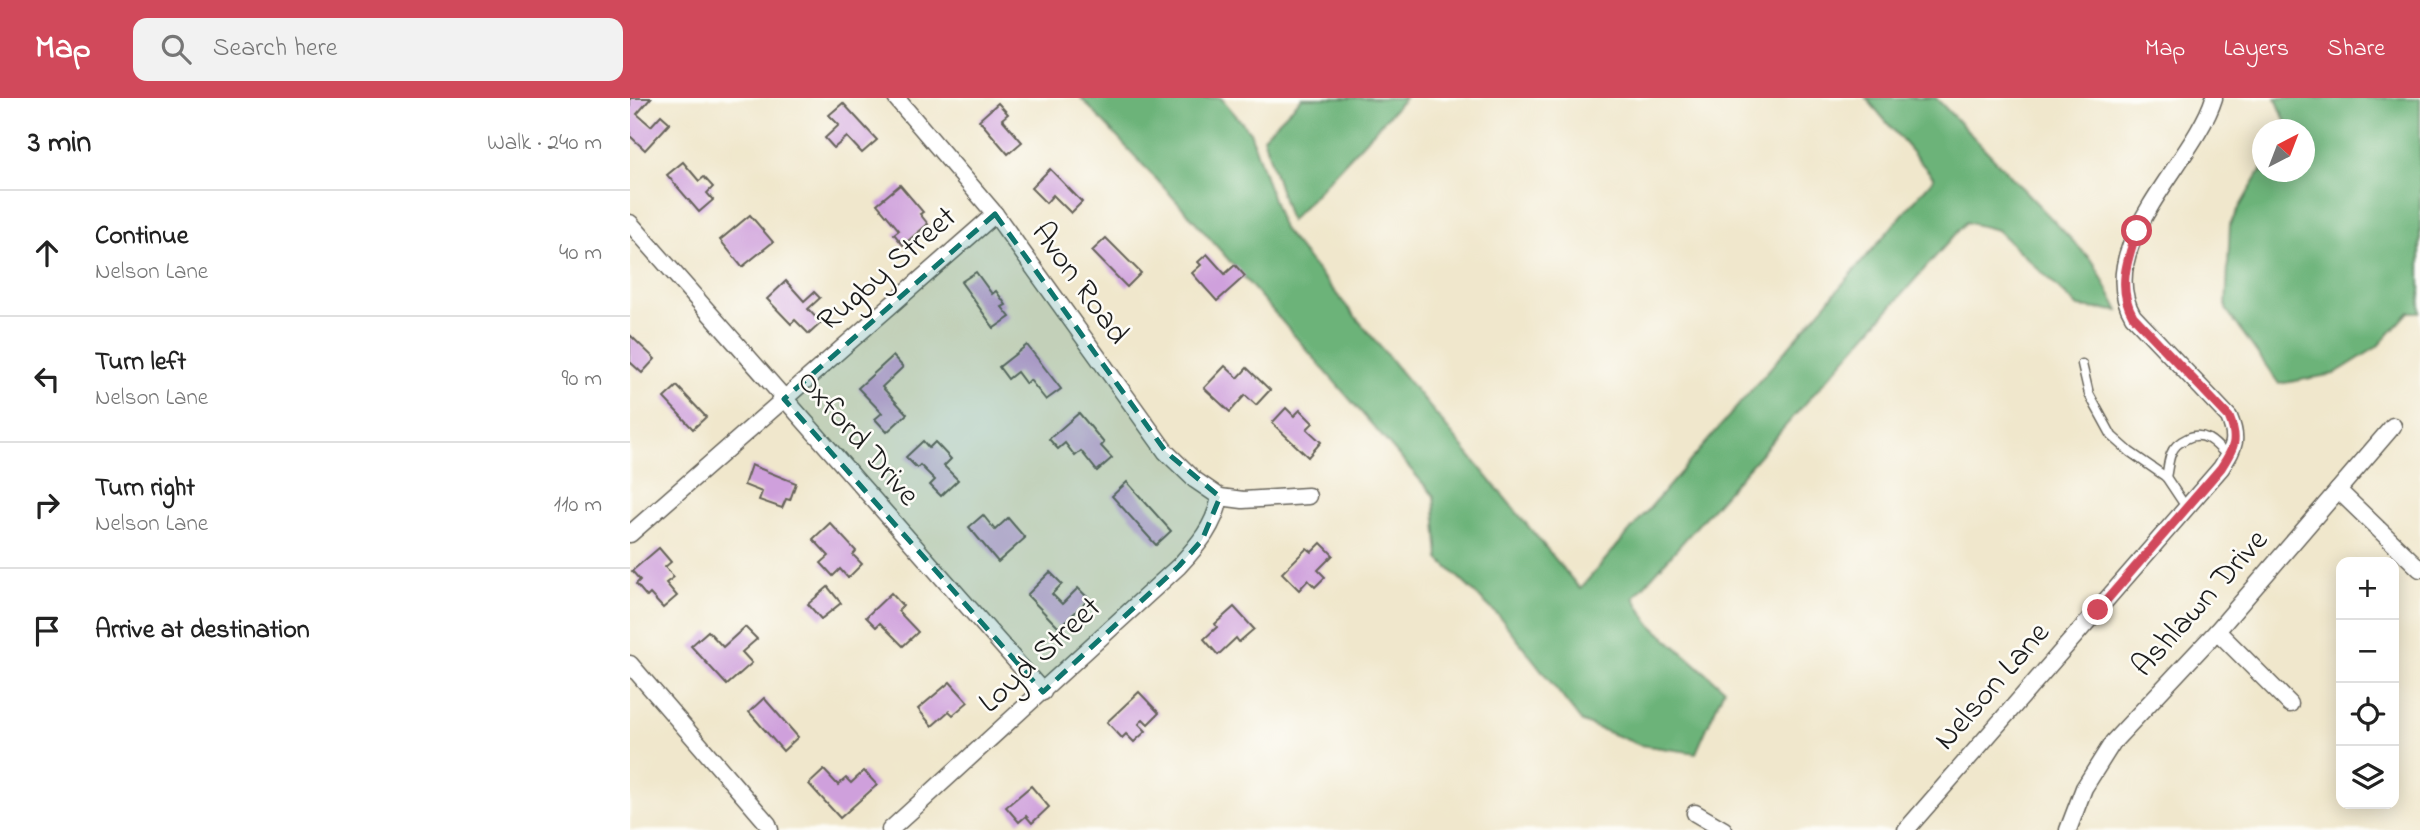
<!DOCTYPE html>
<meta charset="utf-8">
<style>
:root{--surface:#fff;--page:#f2f2f2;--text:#222;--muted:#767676;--line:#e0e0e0;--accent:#d1495b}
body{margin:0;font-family:"Indie Flower",sans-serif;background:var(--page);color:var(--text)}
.controls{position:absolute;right:21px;bottom:21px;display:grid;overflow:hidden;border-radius:14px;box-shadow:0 4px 18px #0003}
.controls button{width:63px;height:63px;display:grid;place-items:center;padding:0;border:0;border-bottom:2px solid var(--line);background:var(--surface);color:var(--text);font:35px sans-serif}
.compass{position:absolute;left:1622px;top:21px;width:63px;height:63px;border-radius:50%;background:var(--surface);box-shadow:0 4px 18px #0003;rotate:42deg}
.stop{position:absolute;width:21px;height:21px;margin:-16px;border:5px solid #d1495b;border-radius:50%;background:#fff}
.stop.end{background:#d1495b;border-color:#fff;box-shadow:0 2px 7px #0008}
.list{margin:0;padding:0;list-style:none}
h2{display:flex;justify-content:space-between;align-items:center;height:91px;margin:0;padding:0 28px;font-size:30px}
h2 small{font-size:23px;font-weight:400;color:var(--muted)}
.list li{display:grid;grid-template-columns:46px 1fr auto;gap:21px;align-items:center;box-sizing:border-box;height:126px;padding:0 28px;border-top:2px solid var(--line)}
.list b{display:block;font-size:26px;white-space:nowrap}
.list p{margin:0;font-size:23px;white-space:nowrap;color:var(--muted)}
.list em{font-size:23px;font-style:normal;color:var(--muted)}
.icon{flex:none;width:38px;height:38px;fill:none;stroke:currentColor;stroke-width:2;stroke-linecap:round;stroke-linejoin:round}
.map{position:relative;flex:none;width:1790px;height:732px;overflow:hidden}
header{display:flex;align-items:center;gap:42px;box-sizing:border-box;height:98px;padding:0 35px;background:var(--accent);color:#fff}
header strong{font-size:33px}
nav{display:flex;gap:38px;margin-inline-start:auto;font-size:24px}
.search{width:490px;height:63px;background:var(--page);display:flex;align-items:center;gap:18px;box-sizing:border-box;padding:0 24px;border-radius:14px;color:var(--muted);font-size:26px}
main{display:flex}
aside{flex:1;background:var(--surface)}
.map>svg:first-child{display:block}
.forest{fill:#6cb379;stroke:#44684a;stroke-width:2}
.building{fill:#cfa0dc}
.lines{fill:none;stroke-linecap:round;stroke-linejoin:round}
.service-casing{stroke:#66635a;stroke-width:11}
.minor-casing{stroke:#66635a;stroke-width:19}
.service{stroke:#fff;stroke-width:8}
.minor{stroke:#fff;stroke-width:16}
.route{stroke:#d1495b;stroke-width:9}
.marked{fill:#0f766e;fill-opacity:0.2;stroke:#0f766e;stroke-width:5;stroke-dasharray:14 9;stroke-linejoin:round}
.labels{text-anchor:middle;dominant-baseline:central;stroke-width:5;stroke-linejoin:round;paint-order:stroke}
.street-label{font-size:32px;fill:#1c1c1c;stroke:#fdfcf7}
</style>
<header>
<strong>Map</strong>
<div class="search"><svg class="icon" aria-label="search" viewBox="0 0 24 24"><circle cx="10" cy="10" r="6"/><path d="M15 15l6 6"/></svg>Search here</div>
<nav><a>Map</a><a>Layers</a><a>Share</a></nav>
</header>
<main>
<aside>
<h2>3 min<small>Walk · 240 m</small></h2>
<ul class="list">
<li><svg class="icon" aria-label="ahead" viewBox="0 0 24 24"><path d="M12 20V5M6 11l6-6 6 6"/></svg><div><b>Continue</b><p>Nelson Lane</p></div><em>40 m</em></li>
<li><svg class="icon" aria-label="left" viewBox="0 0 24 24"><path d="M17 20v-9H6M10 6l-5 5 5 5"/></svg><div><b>Turn left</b><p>Nelson Lane</p></div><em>90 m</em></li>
<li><svg class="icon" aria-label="right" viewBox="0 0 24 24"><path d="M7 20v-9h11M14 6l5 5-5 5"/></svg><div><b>Turn right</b><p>Nelson Lane</p></div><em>110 m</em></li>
<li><svg class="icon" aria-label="arrive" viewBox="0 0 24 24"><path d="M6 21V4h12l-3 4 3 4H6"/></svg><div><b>Arrive at destination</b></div></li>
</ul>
</aside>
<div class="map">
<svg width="1790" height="732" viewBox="0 0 1790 732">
<rect width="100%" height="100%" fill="#fdfcf7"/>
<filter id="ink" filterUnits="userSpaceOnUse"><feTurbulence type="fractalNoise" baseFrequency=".0143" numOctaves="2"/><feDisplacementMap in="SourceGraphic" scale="14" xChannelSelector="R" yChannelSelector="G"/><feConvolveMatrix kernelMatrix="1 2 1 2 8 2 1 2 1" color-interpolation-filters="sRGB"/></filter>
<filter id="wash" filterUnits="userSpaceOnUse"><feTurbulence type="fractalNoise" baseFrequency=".00686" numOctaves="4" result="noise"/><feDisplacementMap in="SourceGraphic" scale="28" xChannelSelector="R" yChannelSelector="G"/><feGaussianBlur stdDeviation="1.57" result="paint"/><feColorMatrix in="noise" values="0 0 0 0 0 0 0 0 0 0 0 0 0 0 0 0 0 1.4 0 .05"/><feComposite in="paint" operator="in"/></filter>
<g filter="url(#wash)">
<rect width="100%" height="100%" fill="#f0e7cc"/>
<!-- forest -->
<g class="forest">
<polygon points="451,0 591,0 620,34 653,131 950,491 1304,80 1236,0 1306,0 1464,165 1489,213 1448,209 1367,132 1336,124 1004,499 1019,525 1094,591 1066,655 1010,647 952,624 869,518 809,461 804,398 563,121"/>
<polygon points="672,0 775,0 660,123 633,39"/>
<polygon points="1646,0 1790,0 1790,214 1779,214 1747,249 1704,276 1649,286 1596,211 1600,126 1632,70 1632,74 1674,74 1674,32 1655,31 1657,28"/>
</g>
<g id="blocks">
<!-- building -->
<g class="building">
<polygon points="0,0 21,0 7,16 21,28 31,17 40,25 15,52 0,38"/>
<polygon points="213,5 247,42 232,55 217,39 204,50 195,40 209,27 199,17"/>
<polygon points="368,5 378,16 372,21 392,44 378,56 349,22"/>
<polygon points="53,64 69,83 74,79 83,89 77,95 83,102 69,114 37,77"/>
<polygon points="420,71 452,104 441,115 423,97 416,105 401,90"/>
<polygon points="270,87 293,114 290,116 298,126 273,147 264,136 269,132 247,106"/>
<polygon points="120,117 143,144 112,169 90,142"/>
<polygon points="476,140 511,175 497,189 462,153"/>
<polygon points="577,156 595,176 605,167 615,178 587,203 562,175 571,167 568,164"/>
<polygon points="346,174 362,196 366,193 376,207 372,209 380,219 364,230 331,184"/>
<polygon points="156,183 174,203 184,194 190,200 178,211 191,225 179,236 165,222 161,226 137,201"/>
<polygon points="0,237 25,261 12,275 0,264"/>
<polygon points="397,247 431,291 416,302 400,282 396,286 387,274 378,281 369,269"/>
<polygon points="263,258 273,269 252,289 277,316 257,334 245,321 252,315 228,290"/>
<polygon points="595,268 608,280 617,270 640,292 626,307 615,297 600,314 574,290"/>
<polygon points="47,288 76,319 63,331 34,300"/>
<polygon points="656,310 664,318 670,312 683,325 677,331 691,344 678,359 642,325"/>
<polygon points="449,315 474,345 471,348 482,360 467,373 451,353 445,358 435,345 428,351 419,341"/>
<polygon points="293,343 299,350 305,344 321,361 314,368 328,382 311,398 300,387 305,382 290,367 287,370 276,359"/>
<polygon points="121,367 166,385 160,402 156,401 152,410 129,402 132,394 114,387"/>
<polygon points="497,384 541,433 526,447 482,398"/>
<polygon points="353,417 365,432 378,420 395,440 368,464 339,429"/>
<polygon points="200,425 226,453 223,457 232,466 218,480 210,471 203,478 191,465 199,458 183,441"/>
<polygon points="691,445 703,457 688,472 695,479 685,489 678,482 669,492 652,475 677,450 682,454"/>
<polygon points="29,450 41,464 35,469 44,479 36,485 47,498 33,510 20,496 17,499 6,486 10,482 2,473"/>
<polygon points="420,474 432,486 422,496 432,506 448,490 459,501 429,530 397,497"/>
<polygon points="198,489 211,505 191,521 178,506"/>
<polygon points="261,495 273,508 268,513 288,534 273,548 250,525 246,529 236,519"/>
<polygon points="604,509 624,531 609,544 606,540 588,557 574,541 587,529 585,526"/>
<polygon points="115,529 127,541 112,554 122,565 97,587 61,548 78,533 93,549"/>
<polygon points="320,584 338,604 323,617 319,613 302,628 288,611"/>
<polygon points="509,594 529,615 518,626 513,621 509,626 516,633 504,644 496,636 492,640 477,624"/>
<polygon points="134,600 168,639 153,653 119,614"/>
<polygon points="194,672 208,687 216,680 221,685 234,673 247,687 210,720 179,686"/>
<polygon points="401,688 419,709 402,725 396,718 389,724 376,709"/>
</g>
</g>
</g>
<g filter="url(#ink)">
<use href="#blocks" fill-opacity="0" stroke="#66635a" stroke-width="2"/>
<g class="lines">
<!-- service casing -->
<g class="service-casing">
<g id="service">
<polyline points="1452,266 1459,296 1482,338 1500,354 1536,379 1556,409"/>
<path d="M1536,379C1538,372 1538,363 1541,356C1543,350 1549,344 1556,341C1574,331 1586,346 1598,359"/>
</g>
</g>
<!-- minor casing -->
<g class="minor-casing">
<g id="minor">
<polyline points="0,125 413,594"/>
<polyline points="1708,392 1790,471"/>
<polyline points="590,399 613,402 678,398"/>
<polyline points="0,436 365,116"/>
<polyline points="1587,533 1660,606"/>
<polyline points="0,566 138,726 140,732"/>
<polyline points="1065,715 1094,732"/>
<path d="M260,732L549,468C568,447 585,428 590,399L565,382L536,354L365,116L266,0"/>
<path d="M1276,732L1591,370C1604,349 1609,343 1599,319L1503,218C1462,149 1565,63 1584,0"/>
<polyline points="1438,732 1454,690 1483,644 1587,533 1763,328"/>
</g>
</g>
<!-- service -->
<use href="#service" class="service"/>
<!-- minor -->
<use href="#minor" class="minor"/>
</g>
</g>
<g class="lines" filter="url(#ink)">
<!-- route -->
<path class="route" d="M1468,512L1591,370C1604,350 1609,342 1599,319L1503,218C1487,190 1497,162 1507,133"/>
</g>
<!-- marked area -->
<path class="marked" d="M365,116L536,354L590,399L572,442L549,468L413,594L154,301Z"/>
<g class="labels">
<!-- street labels -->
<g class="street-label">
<text transform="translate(258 172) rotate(-41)">Rugby Street</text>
<text transform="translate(449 186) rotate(54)">Avon Road</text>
<text transform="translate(227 341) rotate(49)">Oxford Drive</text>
<text transform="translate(1571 506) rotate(-48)">Ashlawn Drive</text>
<text transform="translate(411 558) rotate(-43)">Loyd Street</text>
<text transform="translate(1363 589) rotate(-49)">Nelson Lane</text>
</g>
</g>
</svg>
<div class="controls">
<button>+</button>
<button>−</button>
<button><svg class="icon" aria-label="locate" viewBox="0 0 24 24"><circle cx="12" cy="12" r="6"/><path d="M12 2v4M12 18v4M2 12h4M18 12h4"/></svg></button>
<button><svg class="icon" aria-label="layers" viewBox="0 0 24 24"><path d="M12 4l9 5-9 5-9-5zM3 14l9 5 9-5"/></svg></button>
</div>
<svg class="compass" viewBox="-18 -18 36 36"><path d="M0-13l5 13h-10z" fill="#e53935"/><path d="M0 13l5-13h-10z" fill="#767676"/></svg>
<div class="stop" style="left:1507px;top:133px"></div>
<div class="stop end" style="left:1468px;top:512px"></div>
</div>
</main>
